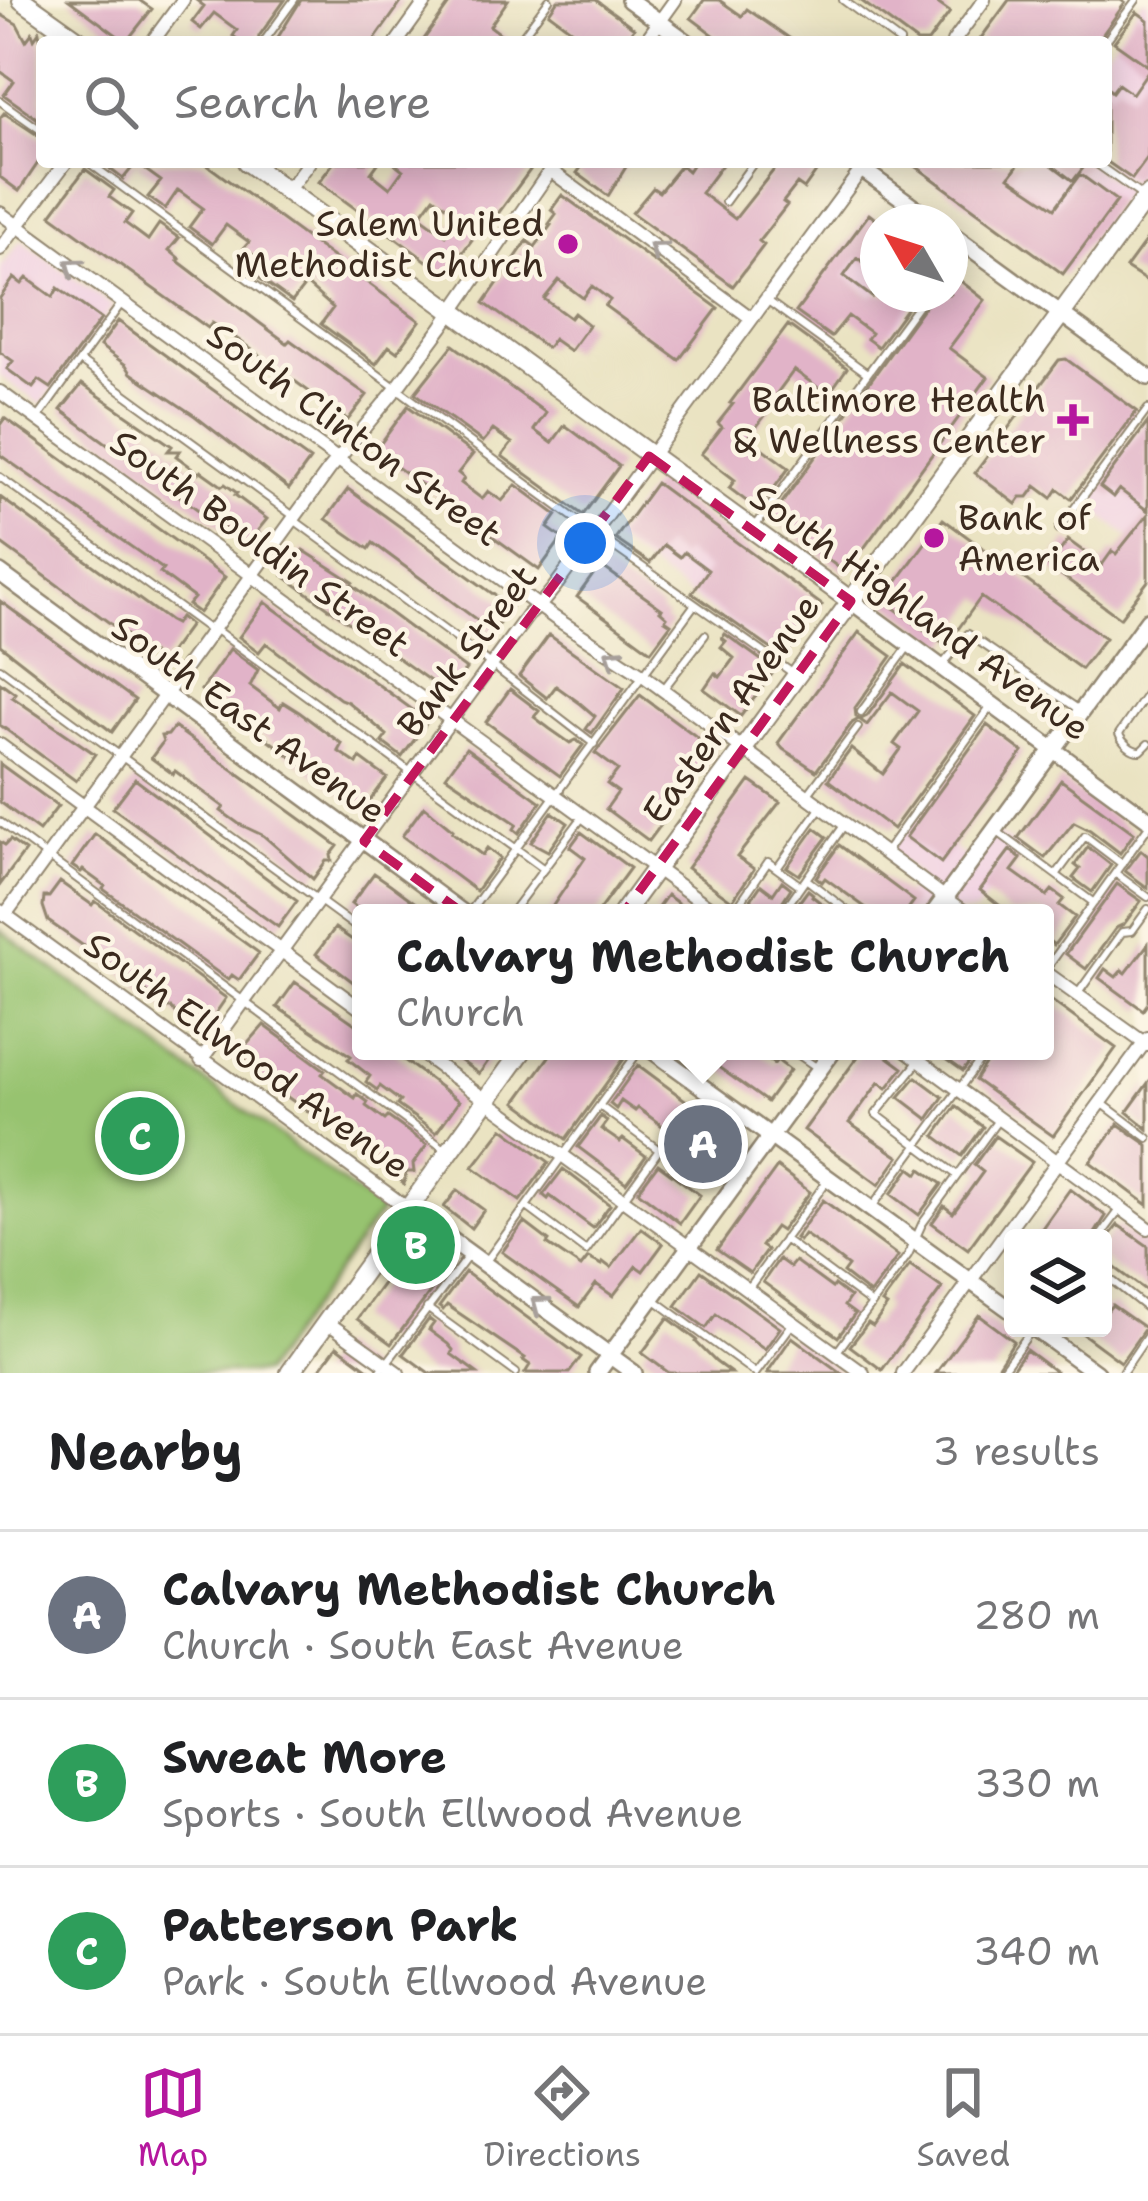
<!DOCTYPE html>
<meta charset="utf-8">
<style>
body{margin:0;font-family:"Shantell Sans",sans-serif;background:#f2f2f2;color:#202124}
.controls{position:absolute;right:36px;bottom:36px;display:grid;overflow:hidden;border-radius:12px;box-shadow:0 6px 30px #0003}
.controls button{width:108px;height:108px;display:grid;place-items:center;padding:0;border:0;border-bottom:3px solid #e0e0e0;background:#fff;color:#202124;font:60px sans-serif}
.compass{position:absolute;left:860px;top:204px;width:108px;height:108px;border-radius:50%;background:#fff;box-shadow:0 6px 30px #0003;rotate:309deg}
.you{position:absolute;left:585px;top:543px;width:42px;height:42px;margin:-30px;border:9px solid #fff;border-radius:50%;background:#1a73e8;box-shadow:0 0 0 18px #1a73e833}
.badge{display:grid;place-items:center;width:78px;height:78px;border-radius:50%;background:#b5179e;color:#fff;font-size:39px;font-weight:700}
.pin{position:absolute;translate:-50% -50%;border:6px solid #fff;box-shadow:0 3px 12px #0006}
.popup{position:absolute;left:352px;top:904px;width:702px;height:156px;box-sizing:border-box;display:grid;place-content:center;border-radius:12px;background:#fff;filter:drop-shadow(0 3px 9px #0005);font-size:39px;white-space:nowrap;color:#757577}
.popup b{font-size:45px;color:#202124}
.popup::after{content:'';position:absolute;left:50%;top:100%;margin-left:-24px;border:24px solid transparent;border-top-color:#fff}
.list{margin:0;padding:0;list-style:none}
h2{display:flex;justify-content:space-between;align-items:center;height:156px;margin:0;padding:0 48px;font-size:51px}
h2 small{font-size:39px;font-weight:400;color:#757577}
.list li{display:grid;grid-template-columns:78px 1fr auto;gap:36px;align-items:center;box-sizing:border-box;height:168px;padding:0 48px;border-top:3px solid #e0e0e0}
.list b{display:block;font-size:45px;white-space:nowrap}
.list p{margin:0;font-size:39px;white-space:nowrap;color:#757577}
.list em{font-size:39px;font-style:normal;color:#757577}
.icon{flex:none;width:66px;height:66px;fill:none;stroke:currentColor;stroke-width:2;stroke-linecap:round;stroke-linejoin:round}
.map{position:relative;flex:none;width:1148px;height:1373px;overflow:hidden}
.search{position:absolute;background:#fff;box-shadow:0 6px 30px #0003;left:36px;right:36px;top:36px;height:132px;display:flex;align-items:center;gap:30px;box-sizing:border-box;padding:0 42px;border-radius:12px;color:#757577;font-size:45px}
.sheet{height:660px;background:#fff}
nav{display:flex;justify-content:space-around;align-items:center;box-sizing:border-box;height:168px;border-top:3px solid #e0e0e0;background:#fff;font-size:33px;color:#757577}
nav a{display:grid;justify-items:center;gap:6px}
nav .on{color:#b5179e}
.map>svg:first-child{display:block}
.built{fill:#f1d0e3}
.green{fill:#97c370;stroke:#697647;stroke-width:3}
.building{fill:#e1b3c8;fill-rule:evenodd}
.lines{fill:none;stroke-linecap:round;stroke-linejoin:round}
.service-casing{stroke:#928670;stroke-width:10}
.minor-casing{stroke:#928670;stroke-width:16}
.tertiary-casing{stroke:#928670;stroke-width:20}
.primary-casing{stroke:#928670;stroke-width:22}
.service{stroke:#fff;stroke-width:6}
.minor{stroke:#fff;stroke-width:12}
.tertiary{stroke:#fff;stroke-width:15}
.primary{stroke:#fff;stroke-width:18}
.oneway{stroke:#a79f9a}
.marked{fill:none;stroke:#c2185b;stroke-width:9;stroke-dasharray:24 15;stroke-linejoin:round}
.poi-dot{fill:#b5179e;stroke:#fcf5e5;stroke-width:4.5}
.labels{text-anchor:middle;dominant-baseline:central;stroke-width:9;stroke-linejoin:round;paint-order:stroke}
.poi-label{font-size:36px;fill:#3b2a1e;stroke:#fcf5e5;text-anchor:end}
.street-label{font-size:36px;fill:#3b2a1e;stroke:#fcf5e5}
</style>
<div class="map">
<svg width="1148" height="1373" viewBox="0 0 1148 1373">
<rect width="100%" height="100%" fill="#fcf5e5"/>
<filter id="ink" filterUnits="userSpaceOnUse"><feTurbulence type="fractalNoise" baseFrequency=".00833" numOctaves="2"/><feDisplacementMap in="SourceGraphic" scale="24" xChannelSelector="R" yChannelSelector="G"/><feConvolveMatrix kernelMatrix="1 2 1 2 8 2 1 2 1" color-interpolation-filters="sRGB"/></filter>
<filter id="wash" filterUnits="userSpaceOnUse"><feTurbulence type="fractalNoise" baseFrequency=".004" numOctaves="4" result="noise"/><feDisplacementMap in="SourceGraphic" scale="48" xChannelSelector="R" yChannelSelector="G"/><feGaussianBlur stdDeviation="2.7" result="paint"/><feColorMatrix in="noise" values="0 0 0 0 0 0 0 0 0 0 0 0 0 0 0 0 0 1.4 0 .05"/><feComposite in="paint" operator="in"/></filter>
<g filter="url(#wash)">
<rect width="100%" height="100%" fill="#eae3c2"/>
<path class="built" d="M1143,0H1148V161L1131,184L1101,162H1106V52Z
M908,162H1087L1126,190L1064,276Z
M869,213L880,222H878V294H921L892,333L862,310L871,295L830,266Z
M21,240L113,306L41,405L0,376V268Z
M1148,417V513L1130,537L1083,503Z
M655,481L823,605L782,662L612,540Z
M913,817L971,861L994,831L1022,850L975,913H892L919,876L887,851Z"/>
<path class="green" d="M0,930L381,1211L263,1373H0Z"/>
<g id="blocks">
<path class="building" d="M69,0H139L152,9L126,42Z
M196,0H285L259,36L258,42H241L233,36L237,30L214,13L201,29L192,22L204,6Z
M301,0H403L373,42H275Z
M452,0H508L490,26L511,42H422Z
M558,0H596L634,28L624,42H588L549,13Z
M704,0H719L742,16L747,9L795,42H723L691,18Z
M860,0H933L950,12L928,42H917Z
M1009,0H1121L1125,3L1097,42H978Z
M1137,12L1148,20V66L1114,42Z
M0,14L17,24L26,41L32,33L34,39L39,32L42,46V122L4,95L14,81L0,71Z
M1148,71V157L1132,179L1106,161V87L1112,92L1118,84L1132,94Z
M4,113L42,138V157L19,191L0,177V118Z
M101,162H203L420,321L397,352L389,346L376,364L321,324L333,308L306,284L292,302L252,273L261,261L244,248L249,242L226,225L212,244L189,227L203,208L178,190L165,209L148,197L161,181L136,163L123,179Z
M334,162H379L371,173L390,188L403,170L393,162H536L483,234L479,230L446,275L319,182ZM434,197L460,216L446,235L420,216Z
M585,162H629L608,196L577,173Z
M694,162H724L701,193L735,219L780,162H823L804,189L797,184L783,202L787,205L759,241L764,245L733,286L632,213L653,188L659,192L681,165L688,171Z
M910,162H1020L1009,177L1055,208L1080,174L1117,201L1063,274Z
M1048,162H1087V163L1073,181Z
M85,169L114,190L109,197L132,213L125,223L148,240L159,224L179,238L169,250L180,259L178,261L261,324L287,343L290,340L367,395L348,420L233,336L212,323L208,328L51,215Z
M562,195L718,308L679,360L605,306L610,300L592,286L583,298L559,280L544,299L570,318L574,313L589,325L570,351L553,339L547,348L484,303L527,241L535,247L551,225L549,224L556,214L551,210Z
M869,214L878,221V271L857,258L844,276L872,297L874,294H917L878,347L867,339L871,333L848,316L831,337L796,312Z
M1148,238V282L1126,268Z
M14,278L22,284L27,278L53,297L58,288L101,319L51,388L39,380L33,388L7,369L13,361L0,352V298Z
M958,279L985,300L949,348L988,377L846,573L771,518L933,294H950V289Z
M118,321L310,460L289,489L195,416L131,373L126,365L100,346Z
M788,325L847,368L828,395L794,370L777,393L779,394L773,405L748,438L789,468L758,510L729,488L735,480L701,454L722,427L718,423L733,404L730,403Z
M453,345L546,413L534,430L552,443L565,425L619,466L583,515L502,456L512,443L493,430L483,442L415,393Z
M1066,359L1137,411L1071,499L1058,489L1052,498L1036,486L1028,497H1021L1016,504L975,473L1059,360Z
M82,384L172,446L168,451H180L176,456L199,473L201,471L222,486L225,484L237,493L235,495L267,519L258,530L260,537H254L248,546L61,410Z
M408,406L473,454L458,473L464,478L461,483L482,499L488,491L502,501L516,485L557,515L548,528L562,538L539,570L375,451Z
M5,418L225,577L199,613L188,605L194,598L160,573L163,569L0,455V425Z
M1148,422V511L1119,489L1113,497L1100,487Z
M656,483L822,605L784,658L692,593L708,570L684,552L680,557L664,545L650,563L615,539Z
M348,489L511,607L493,632L373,543L369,549L326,519Z
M0,497L169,621L175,624L180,617L190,625L163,662L0,543Z
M1148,514V581L1120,618L1049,566L1068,540L1102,565L1112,551L1116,554Z
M943,519L1105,638L1081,669L981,597L946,646L883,600Z
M303,550L353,582L351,584L466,669L448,694L284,576Z
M600,565L662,609L660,611L667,617L665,620L671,624L651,651L577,597Z
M0,601L135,700L112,732L0,645Z
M265,602L428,721L402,757L382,742L387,735L348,702L340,699L266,643L259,652L239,637Z
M859,632L892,656L855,708L856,717L861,719L867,716L905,664L975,716L893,829L828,780L851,749L883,774L901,749L894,744L918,711L892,692L867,725L859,719L852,723L816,771L783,749L778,743Z
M725,634L775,670L741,716L704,689L715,673L720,677L734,658L721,647L726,641L722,638Z
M549,635L624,688L592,733L586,729L595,716L581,704L556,686L547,698L519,676Z
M230,649L258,670L250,686L280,708L283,702L299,712L342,744L338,751L357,764L360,758L387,778L363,810L201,690Z
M0,682L15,693L12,697L95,754L76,781L0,725Z
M510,689L539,711L534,717L550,729L570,743L576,740L583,745L560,776L486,722Z
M640,695L716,751L649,841L606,809L618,792L607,784L618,770L595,753Z
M987,725L1023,752L941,863L906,837Z
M174,727L338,846L331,855L332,861H326L313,879L264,836L239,824L221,811L224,807L175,771L173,774L151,758L163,742L161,736L168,735Z
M466,748L541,802L519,833L514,829L517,824L446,776Z
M0,764L58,806L39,831L0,802Z
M135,779L297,901L278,927L113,808Z
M1061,780L1134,833L1120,853L1090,830L1074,822L1045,858L1018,838Z
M750,781L780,802L737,857L754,869L732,901L687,868Z
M424,806L453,830L452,832L482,855L487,848L500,858L476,891L402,836Z
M552,812L568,823L548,851L531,842Z
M815,828L827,837L799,875L787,867Z
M581,832L630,868L597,913H548L585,858L570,847Z
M95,834L259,953L239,980L232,975L228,980L103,889L105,886L83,870L81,872L72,866Z
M10,840L25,851L0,885V842L5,845Z
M839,845L914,901L905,913H873L825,878L822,882L816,877Z
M1088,847L1111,865L1092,892L1073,878L1080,869L1075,865Z
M1010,850L1021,859L1012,871L1047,896L1052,890L1064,899L1059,905L1075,917L1054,945L1045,938V913H1009L980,890Z
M1141,850L1148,856V888L1125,871Z
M374,873L390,884L429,913H363L351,904Z
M782,881L791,888L775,913H748L744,910L761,885L773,894Z
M60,882L92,905L95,901L226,998L200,1036L198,1025L188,1024L171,1008H165L132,980L48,921L43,906L44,897H49Z
M1117,884L1141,901L1124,924L1116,928L1086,969L1066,954Z
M808,890L813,894L812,896L834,913H791Z
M667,895L691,913H654Z
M335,928L361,946V988L316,954Z
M1148,944V1003L1143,1010L1099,978L1105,969L1116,977L1122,970L1126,973Z
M295,982L361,1028V1051H392L459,1101L436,1133L397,1105L400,1101L380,1086L377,1090L366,1082L370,1076L348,1059L351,1056L277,1007Z
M1045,996L1116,1048L1053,1136L975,1080L994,1051H1045Z
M264,1025L325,1070L322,1074L355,1098L357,1094L368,1102L366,1106L385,1120L388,1117L427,1145L413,1164L414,1172H406L404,1184L393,1173H388L379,1162L248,1069L243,1049Z
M447,1051H495L479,1074Z
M553,1051H619L626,1056L566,1139L516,1102Z
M696,1051H756L774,1064L777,1060L790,1070L767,1102Z
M862,1051H880L903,1068L887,1088L879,1082L849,1123L899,1157L879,1185L804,1130Z
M935,1051H978L963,1071Z
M638,1065L731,1134L709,1164L700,1157L695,1158L673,1142L676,1136L638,1108L635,1111L621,1101L616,1109L610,1104Z
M916,1077L943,1097L928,1119L899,1097Z
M1148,1083V1129L1127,1112Z
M956,1106L983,1127L962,1156L935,1136Z
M601,1116L607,1121L601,1129L620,1142L623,1139L646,1156L626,1183L578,1147Z
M1118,1124L1148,1145V1205L1090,1162Z
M503,1128L549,1162L520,1201L473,1167Z
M995,1136L1032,1162L968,1249L932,1223L944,1206L953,1213L970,1190L983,1172L974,1165Z
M658,1164L700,1195L680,1223L638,1191Z
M777,1167L810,1192L781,1231L775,1227L761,1246L767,1250L750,1273L717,1250Z
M910,1168L918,1174L921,1169L942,1184L919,1215L891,1194Z
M563,1169L610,1205L593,1228L550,1196L548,1199L543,1195Z
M1070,1189L1106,1216L1092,1238H1035Z
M457,1190L484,1210L471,1228L444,1207Z
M823,1200L898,1256L870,1294L843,1273L848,1266L826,1249L804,1234L799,1241L795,1238Z
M524,1222L549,1241L547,1244L581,1267L588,1258L602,1265L603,1262L611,1268L641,1228L663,1244L643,1271L636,1266L613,1296L596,1284L579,1307L502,1252Z
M1118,1225L1148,1246V1292L1103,1259V1244Z
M416,1238L452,1264L391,1344L357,1319Z
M779,1259L790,1267L795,1261L832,1288L834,1285L850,1297L844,1306L855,1314L838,1337L763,1282Z
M910,1265L942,1288L882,1370L850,1346L868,1323L873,1326L887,1306L882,1303Z
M701,1271L780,1328L765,1349L716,1314L706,1328L676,1306Z
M465,1272L581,1357L569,1373H525L530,1365L523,1360L525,1358L447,1305L443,1310L439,1307Z
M1112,1305L1145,1328L1121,1362L1075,1328H1103V1306L1108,1310Z
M979,1315L1014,1341L993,1373H936Z
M668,1318L697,1340L696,1342L716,1362L731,1373H669L642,1353Z
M429,1319L434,1323L429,1330L448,1344L453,1350L451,1354L477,1373H429L403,1354Z
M792,1337L841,1373H767Z
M337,1346L372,1372V1373H317Z
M1026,1350L1037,1358L1057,1373H1009Z"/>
</g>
</g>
<g filter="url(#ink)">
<use href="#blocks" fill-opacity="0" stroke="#928670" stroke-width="3"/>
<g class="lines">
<g class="service-casing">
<path id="service" d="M843,0L900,42
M268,42L265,40L294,0
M518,42L549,0
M1105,42L1136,0
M0,101L42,131
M88,162L593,532L794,674
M1094,162L1145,198
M725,202L754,162
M950,263L962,246
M768,301L867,373
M80,361L295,517
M38,418L121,304
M0,477L211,631
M294,520L480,656L594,744
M754,528L926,294
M1059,529L1148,409
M213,628L544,869
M943,664L968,634L1078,709
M0,668L361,931
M665,687L705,635
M1148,692L1119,734C1122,742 1132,752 1141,751L1148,744
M861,712L908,647
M809,793L858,727
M0,822L446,1150
M995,830L1094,903
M885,853L992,705
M778,867L821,807
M1115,873L1148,897
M1056,875L1085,836L1122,864
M806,879L845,824
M469,913L695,604
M511,913L584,815
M733,913L768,862L801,886L806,879L849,912L856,913
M782,913L801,886
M1045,971L1148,827
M1079,992L1122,932L1132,931L1148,909
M793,1051L819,1069
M927,1051L876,1114L957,1175
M1103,1104L1148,1138
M527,1207L586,1251L659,1150L601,1107
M872,1207L987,1051
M1099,1238L1119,1211
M784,1239L872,1304
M487,1260L639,1051
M1114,1282L1148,1309
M748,1289L827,1181
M655,1300L755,1373
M427,1308L516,1373
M836,1353L908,1255L922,1224L998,1120
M379,1373L468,1256
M756,1373L793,1323
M1000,1373L1031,1331
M1122,1373L1148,1335"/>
</g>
<g class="minor-casing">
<path id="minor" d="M152,42L183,0
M397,42L427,0
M645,42L675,0
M953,42L984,0
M550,170L751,318
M287,191L309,162
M0,213L555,618L644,676L966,913
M0,249L66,162
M0,392L717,913
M0,745L361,1009
M0,911L410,1210
M5,915L329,470L397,388L442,327L556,162
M1045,972L1147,1045
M418,1051L863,1373
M906,1051L1148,1228
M201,1060L528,615L540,605L554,588L867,162
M327,1322L398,1373
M903,1373L1148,1038"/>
</g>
<g class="tertiary-casing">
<path id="tertiary" d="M629,0L687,42
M852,162L935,222
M950,233L1148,377
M0,573L463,913
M851,601L1148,819
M934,913L1148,620
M653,1051L1013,1312
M410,1210L634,1373
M1034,1328L1096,1373
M597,1373L833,1051"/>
</g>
<g class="primary-casing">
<path id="primary" d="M22,0L81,42
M247,162L851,601
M623,913L1148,195
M290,1373L522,1051"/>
</g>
<use href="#service" class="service"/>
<use href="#minor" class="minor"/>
<use href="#tertiary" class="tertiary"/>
<use href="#primary" class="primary"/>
</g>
<defs><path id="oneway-chevron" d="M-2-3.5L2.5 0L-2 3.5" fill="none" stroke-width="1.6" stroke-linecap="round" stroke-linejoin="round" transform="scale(3)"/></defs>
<g class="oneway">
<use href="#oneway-chevron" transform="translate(657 249) rotate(-144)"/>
<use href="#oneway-chevron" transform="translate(73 266) rotate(-144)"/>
<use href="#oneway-chevron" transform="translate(613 656) rotate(-146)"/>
<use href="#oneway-chevron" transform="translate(539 1304) rotate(-143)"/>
</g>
</g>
<path class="marked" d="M649,456L851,601L568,989L364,841Z"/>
<g class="poi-dot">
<circle cx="568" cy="244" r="12"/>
<path d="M1067 402h12v12h12v12h-12v12h-12v-12h-12v-12h12z"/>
<circle cx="934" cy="538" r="12"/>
</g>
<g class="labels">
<g class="poi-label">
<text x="544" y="223">Salem United<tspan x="544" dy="41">Methodist Church</tspan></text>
<text x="1046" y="399">Baltimore Health<tspan x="1046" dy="41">&amp; Wellness Center</tspan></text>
<text x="958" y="517" text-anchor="start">Bank of<tspan x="958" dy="41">America</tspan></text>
</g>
<g class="street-label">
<text transform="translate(354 434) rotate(36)">South Clinton Street</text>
<text transform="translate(260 543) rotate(36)">South Bouldin Street</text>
<text transform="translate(920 612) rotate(36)">South Highland Avenue</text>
<text transform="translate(467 651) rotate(-53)">Bank Street</text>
<text transform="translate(731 709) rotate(-54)">Eastern Avenue</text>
<text transform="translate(249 719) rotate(36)">South East Avenue</text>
<text transform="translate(247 1055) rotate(36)">South Ellwood Avenue</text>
</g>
</g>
</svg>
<div class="controls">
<button><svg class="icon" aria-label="layers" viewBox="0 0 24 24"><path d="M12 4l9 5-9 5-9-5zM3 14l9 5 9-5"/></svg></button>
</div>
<svg class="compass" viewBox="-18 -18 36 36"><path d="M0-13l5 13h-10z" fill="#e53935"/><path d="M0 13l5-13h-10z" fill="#757577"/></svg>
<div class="you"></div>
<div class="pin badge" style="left:703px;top:1144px;background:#6b7280">A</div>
<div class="popup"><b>Calvary Methodist Church</b>Church</div>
<div class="pin badge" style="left:416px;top:1245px;background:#2e9e5b">B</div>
<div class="pin badge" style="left:140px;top:1136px;background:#2e9e5b">C</div>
<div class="search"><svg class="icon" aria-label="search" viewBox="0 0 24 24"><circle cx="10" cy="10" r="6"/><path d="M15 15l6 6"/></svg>Search here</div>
</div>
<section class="sheet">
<h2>Nearby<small>3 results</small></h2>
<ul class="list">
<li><span class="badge" style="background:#6b7280">A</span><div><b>Calvary Methodist Church</b><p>Church · South East Avenue</p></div><em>280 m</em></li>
<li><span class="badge" style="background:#2e9e5b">B</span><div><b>Sweat More</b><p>Sports · South Ellwood Avenue</p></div><em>330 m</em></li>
<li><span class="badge" style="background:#2e9e5b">C</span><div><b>Patterson Park</b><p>Park · South Ellwood Avenue</p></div><em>340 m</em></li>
</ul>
</section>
<nav>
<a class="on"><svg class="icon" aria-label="map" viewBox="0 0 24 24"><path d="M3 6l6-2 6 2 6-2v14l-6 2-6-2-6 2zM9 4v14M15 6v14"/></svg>Map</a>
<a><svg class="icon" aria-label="directions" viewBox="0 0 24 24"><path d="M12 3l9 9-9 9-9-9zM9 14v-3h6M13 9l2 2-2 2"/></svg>Directions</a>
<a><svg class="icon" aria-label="saved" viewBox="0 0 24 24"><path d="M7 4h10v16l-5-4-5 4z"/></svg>Saved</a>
</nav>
